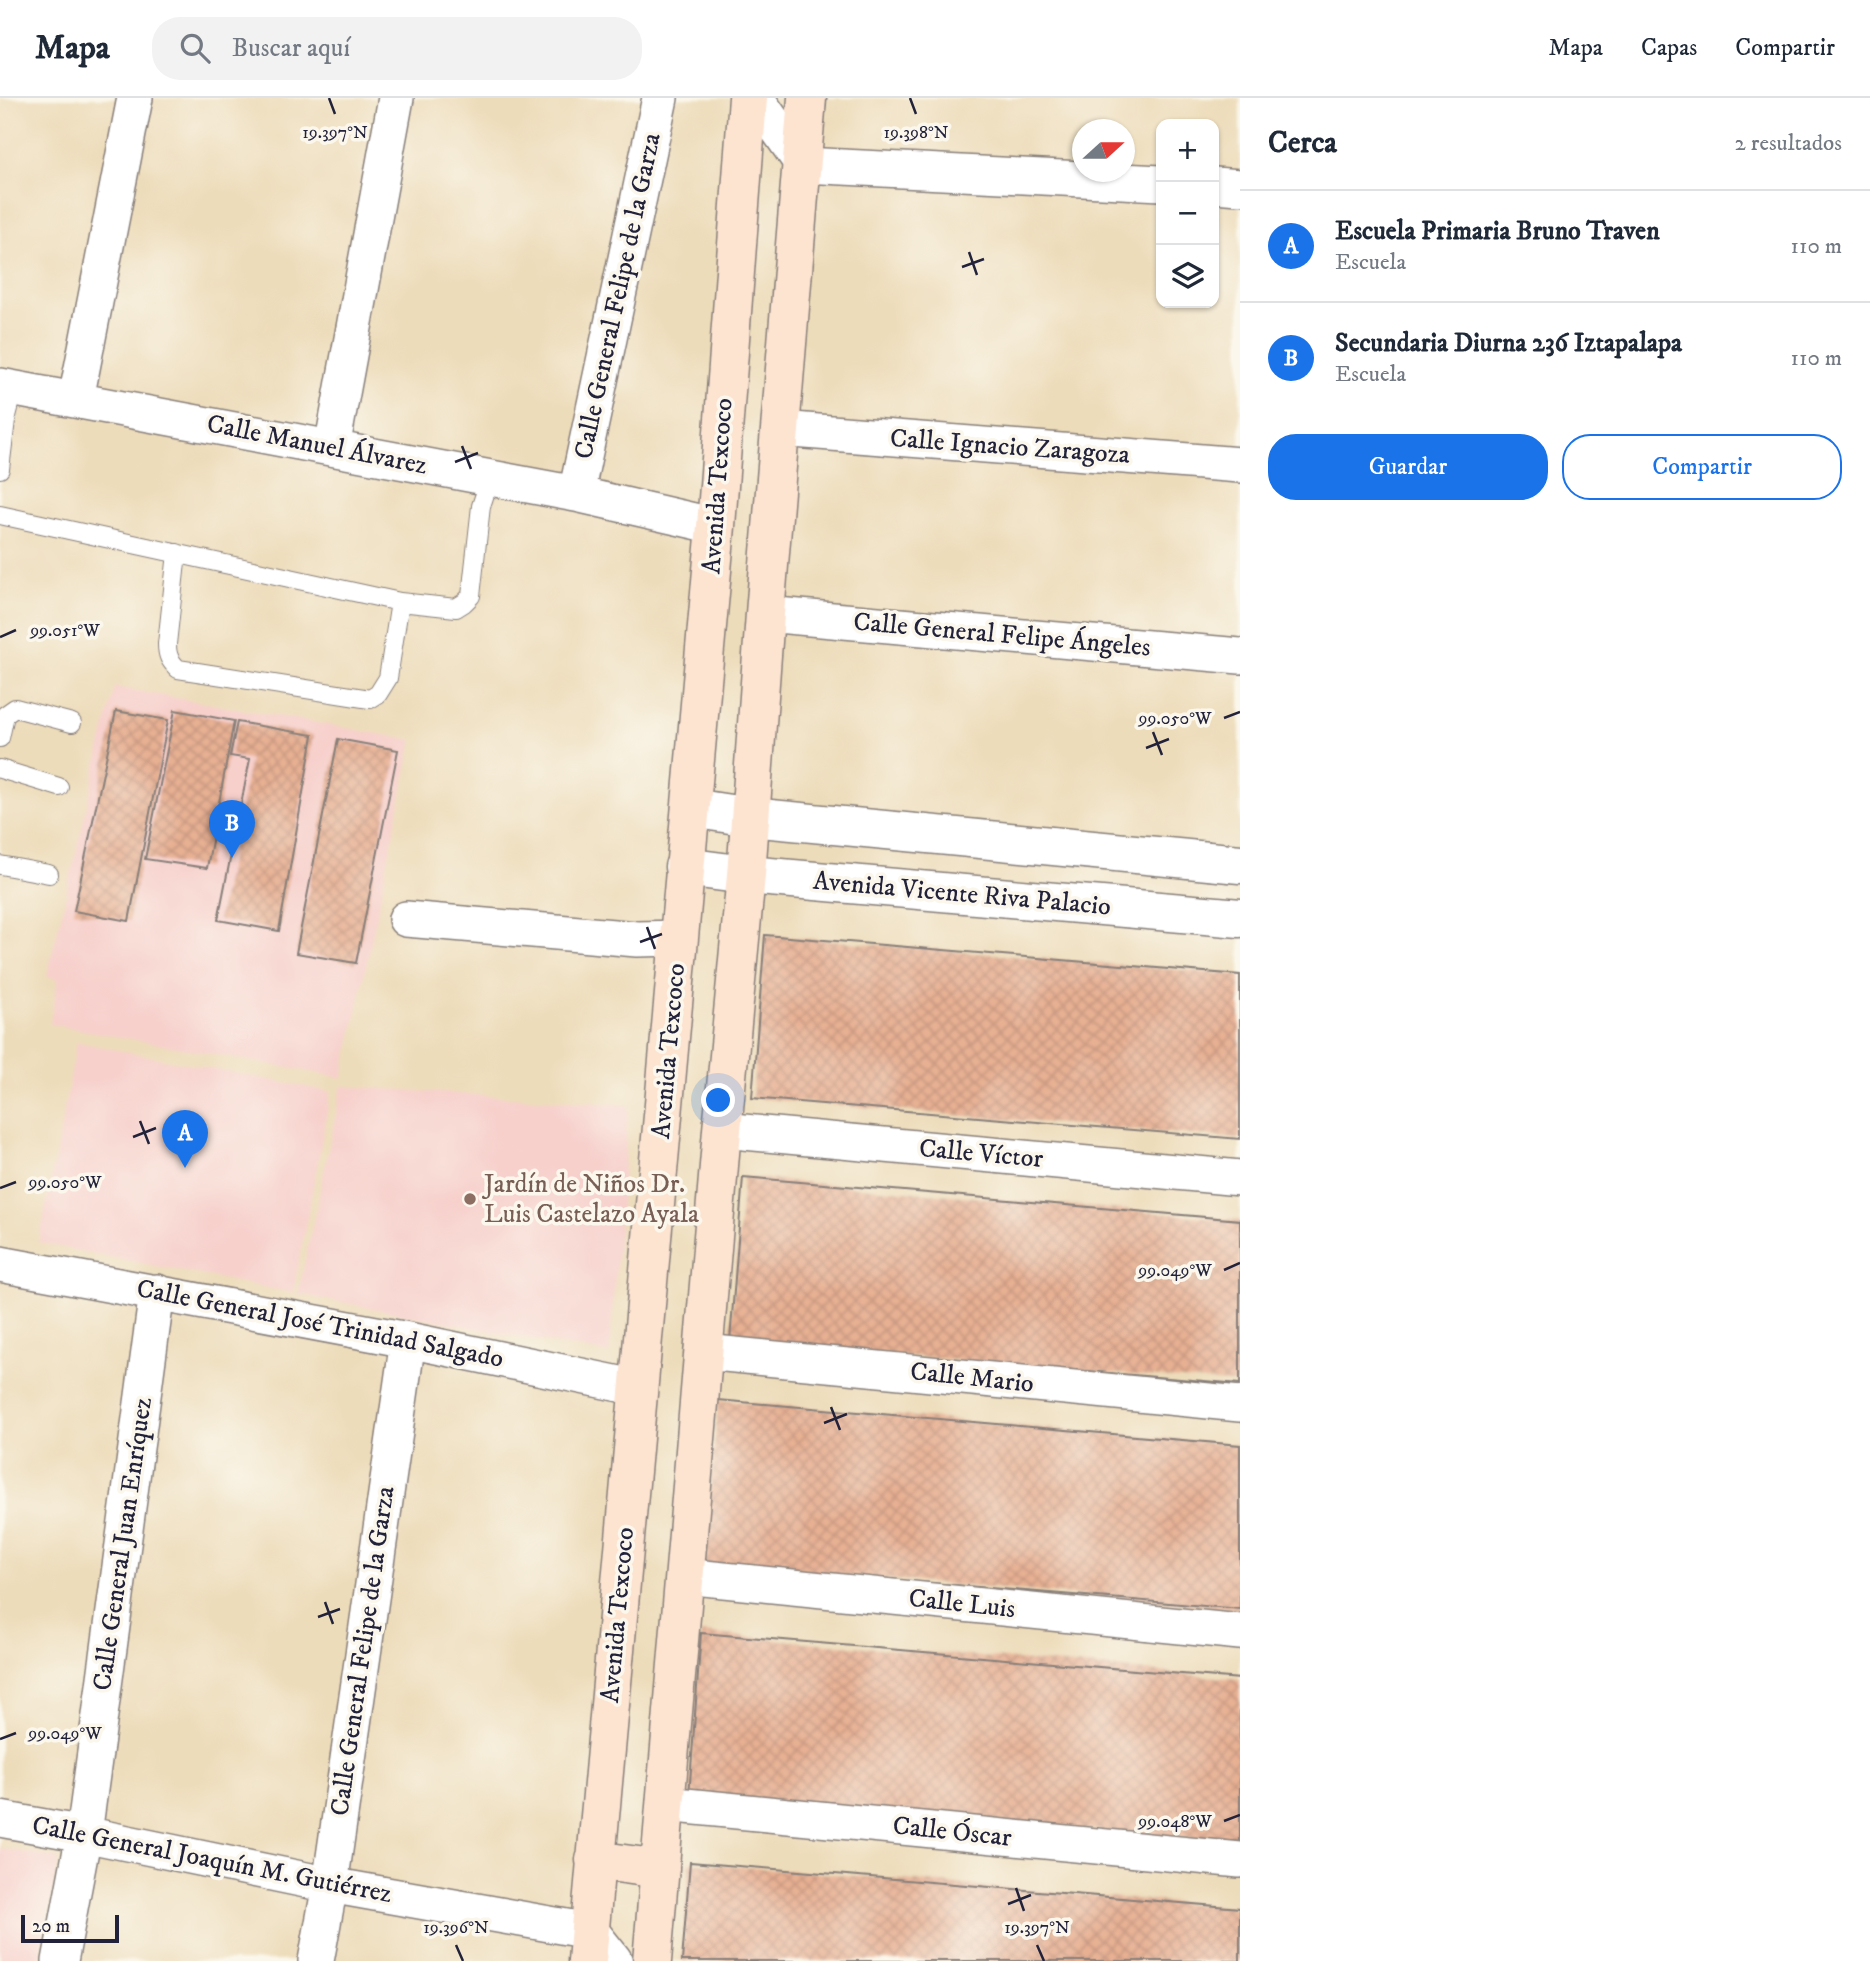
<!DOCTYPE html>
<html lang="es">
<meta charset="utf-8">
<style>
body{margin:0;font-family:"IM FELL DW Pica",serif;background:#f2f2f3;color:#1f2937}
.controls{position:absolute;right:21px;top:21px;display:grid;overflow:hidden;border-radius:14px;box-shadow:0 2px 5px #0004}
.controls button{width:63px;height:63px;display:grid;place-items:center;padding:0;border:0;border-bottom:2px solid #e0e1e3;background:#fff;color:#1f2937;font:35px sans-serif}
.compass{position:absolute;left:1072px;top:21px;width:63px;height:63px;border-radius:50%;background:#fff;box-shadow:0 2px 5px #0004;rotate:69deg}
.scale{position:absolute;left:21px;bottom:18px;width:98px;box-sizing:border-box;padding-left:7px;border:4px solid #22223b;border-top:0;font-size:19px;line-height:24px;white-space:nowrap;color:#22223b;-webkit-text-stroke:5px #fbf7ec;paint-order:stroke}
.you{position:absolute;left:719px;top:1003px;width:24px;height:24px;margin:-18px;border:5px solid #fff;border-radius:50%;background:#1a73e8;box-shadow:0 0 0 10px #1a73e833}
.badge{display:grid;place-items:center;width:46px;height:46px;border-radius:50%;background:#1a73e8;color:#fff;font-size:23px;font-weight:700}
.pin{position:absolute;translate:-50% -58px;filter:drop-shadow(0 2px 4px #0008)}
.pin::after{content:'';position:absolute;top:37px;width:24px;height:21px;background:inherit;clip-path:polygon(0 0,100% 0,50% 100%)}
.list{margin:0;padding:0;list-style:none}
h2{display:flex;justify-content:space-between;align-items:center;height:91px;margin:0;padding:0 28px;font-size:30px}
h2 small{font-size:23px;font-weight:400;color:#747a83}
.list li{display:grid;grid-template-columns:46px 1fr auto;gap:21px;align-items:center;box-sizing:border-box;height:112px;padding:0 28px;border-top:2px solid #e0e1e3}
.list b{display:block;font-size:26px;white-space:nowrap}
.list p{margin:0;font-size:23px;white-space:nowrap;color:#747a83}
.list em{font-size:23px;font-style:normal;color:#747a83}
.actions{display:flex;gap:14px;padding:21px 28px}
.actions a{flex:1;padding:16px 0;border:2px solid #1a73e8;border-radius:28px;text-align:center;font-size:24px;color:#1a73e8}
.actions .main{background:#1a73e8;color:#fff}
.icon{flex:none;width:38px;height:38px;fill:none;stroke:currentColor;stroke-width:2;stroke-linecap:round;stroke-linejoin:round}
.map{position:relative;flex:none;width:1240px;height:1863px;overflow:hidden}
header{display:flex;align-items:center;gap:42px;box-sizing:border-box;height:98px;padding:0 35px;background:#fff;border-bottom:2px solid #e0e1e3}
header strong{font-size:33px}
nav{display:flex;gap:38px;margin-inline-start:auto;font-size:24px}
.search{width:490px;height:63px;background:#f2f2f3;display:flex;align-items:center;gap:18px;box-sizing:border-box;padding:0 24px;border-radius:28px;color:#747a83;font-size:26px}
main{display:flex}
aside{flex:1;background:#fff}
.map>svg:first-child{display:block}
.built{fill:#f7d0cc}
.building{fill:url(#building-cross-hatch)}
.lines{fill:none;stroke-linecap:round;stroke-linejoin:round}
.service-casing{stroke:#887f7a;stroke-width:20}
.minor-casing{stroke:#887f7a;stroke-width:38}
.tertiary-casing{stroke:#887f7a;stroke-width:41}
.secondary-casing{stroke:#887f7a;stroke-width:41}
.service{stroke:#fff;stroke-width:18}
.minor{stroke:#fff;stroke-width:35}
.tertiary{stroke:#fff;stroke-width:38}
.secondary{stroke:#fde4d1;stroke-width:38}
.ticks{fill:none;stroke:#22223b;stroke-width:2.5}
.education-dot{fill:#8d6e63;stroke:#fbf7ec;stroke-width:2.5}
.labels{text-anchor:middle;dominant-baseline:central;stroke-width:7;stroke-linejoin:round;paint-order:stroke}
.street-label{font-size:26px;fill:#22223b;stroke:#fbf7ec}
.education-label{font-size:26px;fill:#785e54;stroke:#fbf7ec;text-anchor:start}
.ticks-label{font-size:18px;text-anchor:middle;fill:#22223b;stroke:#fbf7ec;stroke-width:7;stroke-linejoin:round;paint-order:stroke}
</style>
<header>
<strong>Mapa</strong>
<div class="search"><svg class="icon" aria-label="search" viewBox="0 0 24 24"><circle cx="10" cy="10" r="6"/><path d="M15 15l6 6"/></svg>Buscar aquí</div>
<nav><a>Mapa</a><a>Capas</a><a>Compartir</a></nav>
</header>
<main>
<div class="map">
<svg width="1240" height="1863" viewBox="0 0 1240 1863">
<defs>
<pattern id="building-cross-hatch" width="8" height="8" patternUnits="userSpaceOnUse" patternTransform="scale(1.75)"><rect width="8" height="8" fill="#e7b093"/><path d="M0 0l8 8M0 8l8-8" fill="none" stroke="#c69780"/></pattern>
</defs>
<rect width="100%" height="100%" fill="#fbf7ec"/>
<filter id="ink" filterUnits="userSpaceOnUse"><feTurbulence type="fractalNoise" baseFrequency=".0143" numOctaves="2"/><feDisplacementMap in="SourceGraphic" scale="14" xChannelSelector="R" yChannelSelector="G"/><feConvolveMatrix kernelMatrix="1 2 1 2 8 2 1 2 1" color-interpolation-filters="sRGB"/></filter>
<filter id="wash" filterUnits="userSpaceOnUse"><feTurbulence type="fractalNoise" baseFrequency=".00686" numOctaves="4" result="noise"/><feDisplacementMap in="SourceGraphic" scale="28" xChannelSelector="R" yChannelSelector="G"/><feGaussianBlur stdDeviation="1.57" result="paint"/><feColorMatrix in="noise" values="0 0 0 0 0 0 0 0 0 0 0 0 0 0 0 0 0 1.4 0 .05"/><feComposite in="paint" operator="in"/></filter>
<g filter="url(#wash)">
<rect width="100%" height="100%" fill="#eddcba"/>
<path class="built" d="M115,589L413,642L343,980L50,926L58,881L47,878Z
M77,944L331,994L293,1195L39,1145Z
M342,988L629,1007L609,1256L298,1196Z
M0,1750L59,1761L40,1863H0Z"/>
<g id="blocks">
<path class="building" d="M175,612L234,623L207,770L145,761Z
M116,613L168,622L129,823L74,813Z
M237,624L313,637L279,833L218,822L250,661L230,658Z
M338,641L398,652L356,865L296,855Z
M765,837L1240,877V1041L752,1000Z
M743,1079L1240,1122V1286L730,1243Z
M718,1302L1240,1347V1511L704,1466Z
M701,1535L1240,1581V1744L689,1698Z
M690,1764L1240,1810V1863H682Z"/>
</g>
</g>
<g filter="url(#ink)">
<use href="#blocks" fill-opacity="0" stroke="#887f7a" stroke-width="2"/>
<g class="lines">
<g class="service-casing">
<path id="service" d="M0,371L6,322L14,291
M0,417L400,504
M177,455L167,546C167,558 170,563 178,571L370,601L378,596L388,580L400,504L456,510L464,505L471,498L481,408L490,381
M0,640L5,617L15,610L72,625
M0,671L59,689
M0,767L49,776"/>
</g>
<g class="minor-casing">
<path id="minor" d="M756,0L803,67L1161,85
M1214,87L1240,89
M0,288L576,396L716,428
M76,301L135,0
M780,331L1240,367
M332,350L396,0
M576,396L660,0
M765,516L1240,558
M406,821L637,841L679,840
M722,1032L1240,1080
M0,1166L408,1242L639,1290
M704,1254L1240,1306
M684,1478L1240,1534
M665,1706L1240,1762
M0,1721L84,1736L330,1787L589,1833
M60,1863L84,1736L157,1194
M316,1863L330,1787L408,1242"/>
</g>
<g class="tertiary-casing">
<path id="tertiary" d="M691,710L750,719L1240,766
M684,769L746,777L1240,820
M589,1833L613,1863"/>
</g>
<g class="secondary-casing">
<path id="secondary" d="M595,1762L660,1771
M587,1863L716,428L748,0
M652,1863L722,1032L746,777L765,516L807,0"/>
</g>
<use href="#service" class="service"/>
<use href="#minor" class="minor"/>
<use href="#tertiary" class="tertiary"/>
<use href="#secondary" class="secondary"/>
</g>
</g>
<path class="ticks" d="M329,0L335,16M910,0L916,16M969,154L977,177M962,169L984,161M462,348L471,371M455,364L478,355M0,539L16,532M1224,620L1240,614M1153,634L1162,657M1146,650L1169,641M647,829L655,851M640,844L662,836M140,1023L149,1046M133,1039L156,1030M0,1090L16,1084M1224,1172L1240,1165M831,1309L840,1332M824,1325L847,1316M325,1504L333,1526M318,1519L340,1511M0,1641L16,1635M1224,1723L1240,1717M1016,1790L1024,1813M1008,1806L1031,1797M456,1847L463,1863M1037,1847L1044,1863"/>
<circle class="education-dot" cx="470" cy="1101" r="7"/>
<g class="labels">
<g class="street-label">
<text transform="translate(618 198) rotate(-78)">Calle General Felipe de la Garza</text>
<text transform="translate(317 347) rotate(11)">Calle Manuel Álvarez</text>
<text transform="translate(1010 349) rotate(4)">Calle Ignacio Zaragoza</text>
<text transform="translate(718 388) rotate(-86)">Avenida Texcoco</text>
<text transform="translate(1002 537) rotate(5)">Calle General Felipe Ángeles</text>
<text transform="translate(962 796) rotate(5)">Avenida Vicente Riva Palacio</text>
<text transform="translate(669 953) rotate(-85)">Avenida Texcoco</text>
<text transform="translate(981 1056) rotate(5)">Calle Víctor</text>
<text transform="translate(320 1226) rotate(11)">Calle General José Trinidad Salgado</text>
<text transform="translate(972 1280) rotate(6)">Calle Mario</text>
<text transform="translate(123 1446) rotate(-82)">Calle General Juan Enríquez</text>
<text transform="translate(962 1506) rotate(6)">Calle Luis</text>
<text transform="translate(618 1517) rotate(-85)">Avenida Texcoco</text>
<text transform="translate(363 1553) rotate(-82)">Calle General Felipe de la Garza</text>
<text transform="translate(952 1734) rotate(6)">Calle Óscar</text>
<text transform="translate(212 1762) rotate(11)">Calle General Joaquín M. Gutiérrez</text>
</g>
<g class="education-label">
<text x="484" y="1086">Jardín de Niños Dr.<tspan x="484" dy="30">Luis Castelazo Ayala</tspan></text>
</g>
</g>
<g class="ticks-label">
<text x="335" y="40">19.397°N</text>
<text x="916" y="40">19.398°N</text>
<text x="65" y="538">99.051°W</text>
<text x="1175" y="626">99.050°W</text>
<text x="65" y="1090">99.050°W</text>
<text x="1175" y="1178">99.049°W</text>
<text x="65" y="1641">99.049°W</text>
<text x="1175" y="1729">99.048°W</text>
<text x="456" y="1835">19.396°N</text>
<text x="1037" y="1835">19.397°N</text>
</g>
</svg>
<div class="controls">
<button>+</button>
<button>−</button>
<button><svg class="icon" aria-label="layers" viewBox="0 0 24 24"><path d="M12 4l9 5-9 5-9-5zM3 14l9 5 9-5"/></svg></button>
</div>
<svg class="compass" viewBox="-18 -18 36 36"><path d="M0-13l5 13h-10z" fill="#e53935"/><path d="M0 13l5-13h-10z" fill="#747a83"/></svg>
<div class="scale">20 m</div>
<div class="you"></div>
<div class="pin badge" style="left:185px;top:1070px">A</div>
<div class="pin badge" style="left:232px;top:760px">B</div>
</div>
<aside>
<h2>Cerca<small>2 resultados</small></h2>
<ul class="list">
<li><span class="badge">A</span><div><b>Escuela Primaria Bruno Traven</b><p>Escuela</p></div><em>110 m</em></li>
<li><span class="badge">B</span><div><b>Secundaria Diurna 236 Iztapalapa</b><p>Escuela</p></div><em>110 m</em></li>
</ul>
<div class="actions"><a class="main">Guardar</a><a>Compartir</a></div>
</aside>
</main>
